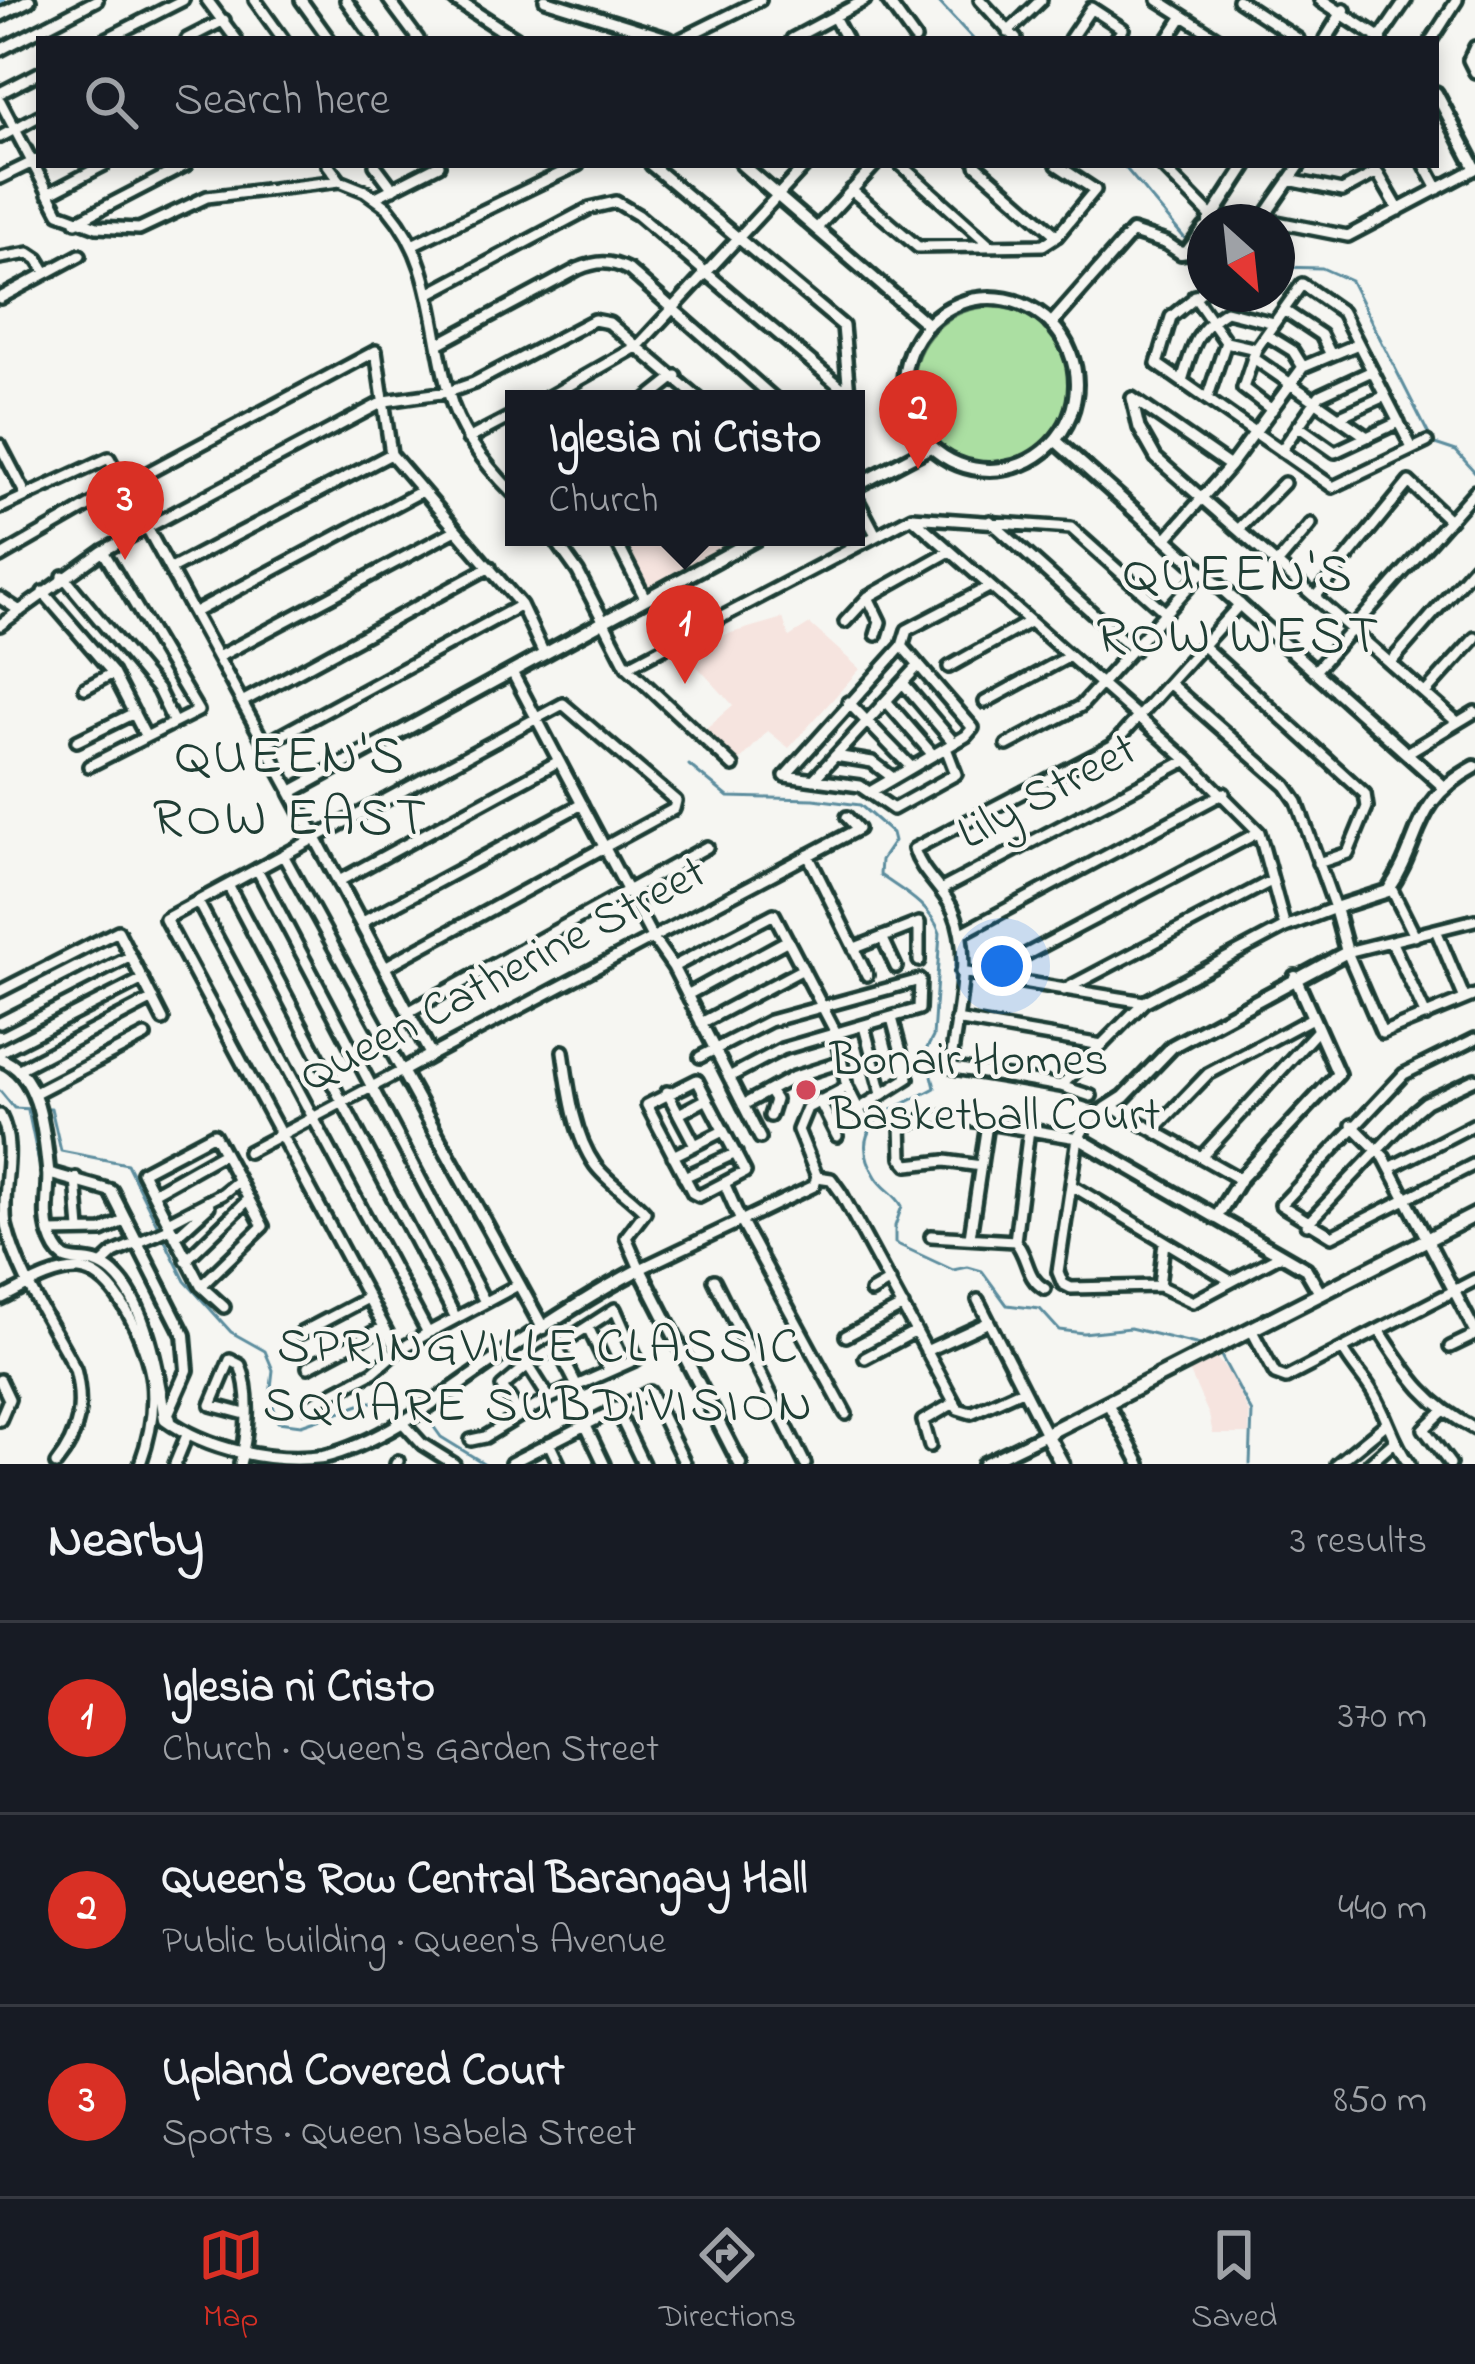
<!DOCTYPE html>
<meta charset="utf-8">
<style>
body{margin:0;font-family:"Indie Flower",sans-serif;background:#20242c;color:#f1f3f6}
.compass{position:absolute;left:1187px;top:204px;width:108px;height:108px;border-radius:50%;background:#171b24;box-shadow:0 6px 18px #0003;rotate:153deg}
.you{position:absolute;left:1002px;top:966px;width:42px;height:42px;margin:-30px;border:9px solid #fff;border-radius:50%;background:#1a73e8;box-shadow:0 0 0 18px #1a73e833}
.badge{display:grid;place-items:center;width:78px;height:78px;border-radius:50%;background:#d93025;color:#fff;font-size:39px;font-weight:700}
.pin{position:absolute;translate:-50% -99px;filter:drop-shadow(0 3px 6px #0008)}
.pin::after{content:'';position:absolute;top:63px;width:42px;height:36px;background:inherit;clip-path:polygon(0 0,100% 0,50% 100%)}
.popup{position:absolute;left:505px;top:390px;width:360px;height:156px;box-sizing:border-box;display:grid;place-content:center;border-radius:0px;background:#171b24;filter:drop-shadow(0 3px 9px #0005);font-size:39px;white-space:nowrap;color:#9ea1a6}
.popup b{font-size:45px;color:#f1f3f6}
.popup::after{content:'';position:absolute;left:50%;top:100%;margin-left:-24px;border:24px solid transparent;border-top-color:#171b24}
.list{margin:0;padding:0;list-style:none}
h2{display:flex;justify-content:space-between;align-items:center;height:156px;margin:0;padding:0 48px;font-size:51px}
h2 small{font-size:39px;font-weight:400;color:#9ea1a6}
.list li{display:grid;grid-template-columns:78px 1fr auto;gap:36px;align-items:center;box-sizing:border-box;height:192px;padding:0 48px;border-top:3px solid #363941}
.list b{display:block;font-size:45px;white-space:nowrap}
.list p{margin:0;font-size:39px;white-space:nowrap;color:#9ea1a6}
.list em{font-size:39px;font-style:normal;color:#9ea1a6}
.icon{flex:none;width:66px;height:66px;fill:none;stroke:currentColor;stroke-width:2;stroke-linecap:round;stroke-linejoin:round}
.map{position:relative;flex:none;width:1475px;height:1464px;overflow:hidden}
.search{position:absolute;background:#171b24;box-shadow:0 6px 18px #0003;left:36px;right:36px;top:36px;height:132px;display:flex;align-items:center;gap:30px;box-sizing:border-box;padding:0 42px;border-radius:0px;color:#9ea1a6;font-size:45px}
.sheet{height:732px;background:#171b24}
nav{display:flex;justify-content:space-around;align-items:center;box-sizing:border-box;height:168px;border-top:3px solid #363941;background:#171b24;font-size:33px;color:#9ea1a6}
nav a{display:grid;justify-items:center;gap:6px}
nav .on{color:#d93025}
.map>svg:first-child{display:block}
.built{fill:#f6e4df}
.green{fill:#abdfa2;stroke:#658e6b;stroke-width:3}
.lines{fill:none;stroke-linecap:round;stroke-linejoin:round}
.stream{stroke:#5c8d9e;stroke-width:3}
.canal{stroke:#85c3e5;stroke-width:8}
.minor-casing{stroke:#1f3d34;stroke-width:18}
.tertiary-casing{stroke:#1f3d34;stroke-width:20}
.secondary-casing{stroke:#1f3d34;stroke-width:21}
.minor{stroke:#f6f6f2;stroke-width:9}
.tertiary{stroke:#f6f6f2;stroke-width:10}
.secondary{stroke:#f6f6f2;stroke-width:12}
.poi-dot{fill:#d1495b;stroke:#f6f6f2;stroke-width:4.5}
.labels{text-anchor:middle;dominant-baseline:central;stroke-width:9;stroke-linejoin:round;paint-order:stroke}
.street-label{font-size:48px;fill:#1f3d34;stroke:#f6f6f2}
.poi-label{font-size:48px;fill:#1f3d34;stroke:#f6f6f2;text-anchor:start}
.neighbourhood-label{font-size:51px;letter-spacing:3px;fill:#1f3d34;stroke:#f6f6f2}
.quarter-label{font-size:54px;letter-spacing:3px;fill:#1f3d34;stroke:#f6f6f2}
</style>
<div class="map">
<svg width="1475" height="1464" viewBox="0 0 1475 1464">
<rect width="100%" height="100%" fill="#f6f6f2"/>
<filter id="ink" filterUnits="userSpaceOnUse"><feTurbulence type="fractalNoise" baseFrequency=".00833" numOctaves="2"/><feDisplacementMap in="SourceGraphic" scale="24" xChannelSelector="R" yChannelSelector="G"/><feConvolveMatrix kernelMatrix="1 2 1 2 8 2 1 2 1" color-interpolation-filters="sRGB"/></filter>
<g filter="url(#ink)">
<path class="built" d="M619,537H746L646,591Z
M783,618L789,637L810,624L860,669L789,748L768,731L737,764L702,732L733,705L692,661L698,658L688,640L708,630L714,638Z
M1212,1354L1229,1372L1249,1413V1434H1213L1209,1415L1187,1366Z"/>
<path class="green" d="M913 385a78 78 0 1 1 156 0a78 78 0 1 1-156 0Z"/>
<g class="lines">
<path class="stream" d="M937,0L973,39
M1123,165L1187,241
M1195,247L1205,254
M1277,267L1322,268L1351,281L1429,435L1435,444L1456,451L1475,472
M689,765L728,797L814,799L860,805L892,833L894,841L881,860L880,875C904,892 929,904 940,933L933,1037L926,1050L935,1088C897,1109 842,1122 876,1177C883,1189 895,1193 902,1206L895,1226V1243L953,1270L968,1267L982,1271L1007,1305L1040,1309L1059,1330L1083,1333L1130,1328L1200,1345
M0,1091L14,1108L32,1109
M41,1108H51L61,1151L127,1164L185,1281L231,1332L265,1351L273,1370L270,1396L278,1422L301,1425L368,1402H396
M28,1110L43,1183
M97,1270L120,1293
M1220,1354L1252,1413L1250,1464
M426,1416L441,1437L485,1464"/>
<path class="canal" d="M0,0H1"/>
<g class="minor-casing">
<path id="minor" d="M207,0L236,39
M255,0L283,39
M301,0L329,39
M346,0L374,39
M389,0L418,39
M545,0L670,39
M887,0L915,39
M980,0L1016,39
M1158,0L1219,39
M1238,0L1298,39
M834,17L846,39
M1008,32L1041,0
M1380,38L1406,0
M106,39L183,0
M187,39L224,20
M681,39L760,0
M792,39L865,0
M1070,39L1091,8L1123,29L1116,39
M1168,39L1183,16
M1432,39L1457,0
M1475,47L1469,60L1475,72
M0,50L97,0
M0,93L39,73
M0,101L59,213L97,227L139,229L207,197L340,181L365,191L387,207
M0,137L39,116
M328,165L340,181
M375,165L393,189
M651,165L843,326L849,394
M901,165L990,245
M976,165L1057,236
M1161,165L1212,217L1274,222
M1373,165L1399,210
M1425,165L1438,189
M0,178L39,159
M1289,180L1342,191L1377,172
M851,190L918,247L1043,245L1057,236L1095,190L1057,165
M48,194L104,165
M376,197L439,165
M389,210C435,264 430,329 449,394C459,432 486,466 514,494
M1262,220L1300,165
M76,222L186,165
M1277,222L1348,236L1475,169
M817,228L875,165
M414,244L578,165
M0,258L29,253L38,259L46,272
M1205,289L1171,317L1157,364L1333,487L1427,442
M430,293L590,208L616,202L638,215L849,394
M1194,296L1226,342L1256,349
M0,298L80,255
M1285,311L1321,335L1331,355
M1267,335L1293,351L1303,367
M440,343L578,269C597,261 610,260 629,270L775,399
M1252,357L1367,437
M1182,381C1192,348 1196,329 1226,311L1274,323
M1132,398L1139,428L1156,458L1456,721
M1132,398L1230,466
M545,399L638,346L806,165
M647,399L676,376
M1207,399L1226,342
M1272,410L1243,388L1256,349L1302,284L1342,312L1412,448
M1338,417L1385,396
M1298,426L1335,452L1399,422
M468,439L514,415
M0,445L26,495
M1281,451L1320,395L1372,371
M856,497L876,535
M0,508L109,458L291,792
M914,519L1187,760L1259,832L1285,927
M990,521L1134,650
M1239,529L1284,483
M553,537L578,572L627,667L733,766
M614,537L645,598
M1166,539L1230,466L1303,367L1358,344
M0,557L125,485L376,351L391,454L521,605L544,654
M1278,563L1311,524
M171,569L391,454
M63,576L158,690L174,723
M43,592L113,673L146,737L198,711L103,551
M1316,596L1409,482L1448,519
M868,597L880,622L876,635
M0,598L20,611
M195,612L422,491
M845,622L868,597L950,551
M0,625L103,551L385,401L448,392L474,383L594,320L609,323L699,399
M1204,647L1365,794L1367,807L1348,853L1318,863
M218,657L456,530
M1391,662L1475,566
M627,667L912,517L1071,528L1166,613
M949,667L1029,622
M1315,671L1475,491
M512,672L652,937L673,967L760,1138
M903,683L954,743
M85,688L113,673
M1426,692L1475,638
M886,701L933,755
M242,702L490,567
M848,702L911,767
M985,702L1068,657
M77,741L134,713
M265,744L521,605
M1007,745L1081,706L1203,571
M946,748L956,774L893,809L860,786L785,776L902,646L907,630L989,587
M1407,753L1475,712
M835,756L872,762L893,778
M89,766L146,737
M813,780L919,665
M870,792L966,736L973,728L902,646
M808,855L867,975
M257,869L485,1302
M339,881L559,761
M228,885L456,1318
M1391,888L1415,936
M942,889L1187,760
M198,902L428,1333
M1475,920L1347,952L1382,1033L1475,995
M361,923L582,804
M1436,930L1465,999
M962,933L1224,793
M882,937L896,967
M1392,943L1426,1016
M855,948L919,923V961
M385,967L674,809L676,801L563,704L165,919L397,1351
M673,967L774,914L835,1031L847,1087L863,1118
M961,972L1144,1002
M989,974L1259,832
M1064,990L1271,881
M0,991L118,931L163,1020
M687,995L788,940
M408,1012L707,847
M956,1020L1102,1045
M0,1023L131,956
M701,1023L803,969
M864,1026L882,1094
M1475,1039L1404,1074L1281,1205L1332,1236L1475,1164
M563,1051C568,1086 573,1134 595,1165C608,1183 630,1195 645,1212L626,1237L640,1269L814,1186L817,1177L798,1130L807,1108L847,1087
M0,1052L143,979
M431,1055L858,829L847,817
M700,1057L770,1021L920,980L919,1009L782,1049L729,1077
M21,1068L153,999
M697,1080L745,1172L699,1196L693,1193L647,1105Z
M1061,1086L1144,1002L1285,927L1335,908L1297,802L1286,786L1170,684
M769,1091L775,1100L770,1116
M667,1092L695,1145
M35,1093L145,1036
M1091,1096L1061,1086L954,1068L951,1062C956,1017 973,955 954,912C943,887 922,875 914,849L1112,746L1240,604
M819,1100L837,1136
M743,1105L794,1077L841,1062
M1110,1106L1240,1179
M859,1109L908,1078L892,1018
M679,1114L707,1099
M0,1115C18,1150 0,1189 6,1225C18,1276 51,1323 75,1369C84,1405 80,1434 56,1464
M1352,1125L1384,1157L1475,1331
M1029,1129L1015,1241C1029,1257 1025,1278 1045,1289
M1154,1130L1208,1074L1312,1018
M248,1152L402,1071L283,855
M1203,1155L1318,1030
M673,1156L723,1131
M981,1166L945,1161L908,1165L902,1158L901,1124L945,1116L1078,1138L1058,1272L1063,1284L1071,1288L1159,1286L1193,1302L1281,1255
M1390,1168L1475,1124
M684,1177L736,1153
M817,1177L831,1179L841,1193L958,1409L971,1413L1022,1390
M76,1178L80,1230
M725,1185L741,1221L846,1414
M1071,1185L1231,1281
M153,1193L224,1153
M168,1222L222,1194L238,1181
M1307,1224L1414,1112L1426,1102L1475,1079
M49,1232L102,1231L126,1220
M931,1236L1015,1241
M175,1237L209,1206
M970,1237L987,1124
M186,1260L249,1199
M101,1265L114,1253L171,1228
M714,1280L805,1464
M201,1286L263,1226L214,1134L142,1172L201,1286L224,1307
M1159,1286L1164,1242
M871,1292L890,1281
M0,1299C23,1288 52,1269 79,1270C117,1272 148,1348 152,1381C155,1409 150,1437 140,1464
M978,1300L1046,1434
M588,1327L609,1371
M1251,1329L1275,1374L1286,1378L1475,1280
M1379,1330C1409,1376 1425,1403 1475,1429
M301,1333L368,1298
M846,1336L903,1306
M557,1347L577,1386
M1450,1347L1475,1335
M1343,1349C1351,1365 1363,1376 1372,1391C1387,1415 1392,1441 1409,1464
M926,1351L989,1322
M865,1358L916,1331
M528,1365L549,1398
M308,1367L384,1327
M0,1380L9,1399L0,1420
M1107,1402L1140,1464
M308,1406L373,1372L397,1351L428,1333L518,1285
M616,1408L643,1464
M1443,1411L1424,1429L1450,1464
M402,1422L422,1444L454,1464
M585,1424L604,1464
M471,1440L485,1437L549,1398L637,1359L615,1309L528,1365L502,1387L520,1414
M549,1443L559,1464
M930,1446L923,1421L954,1403
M511,1463L650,1392L685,1464
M175,1464L187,1435
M240,1464C248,1436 251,1391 240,1365L230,1360L211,1405L245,1414
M396,1464L398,1461
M1337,1464L1386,1424
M1369,1464L1393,1443"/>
</g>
<g class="tertiary-casing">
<path id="tertiary" d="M456,0L516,39
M1321,0L1381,39
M0,15L29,0
M1326,39L1344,10
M1436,93L1475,167
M742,165L928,325
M1209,222L1246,165
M904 384a86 86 0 1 1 172 0a86 86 0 1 1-172 0Z
M1051,324L1132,232L1166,243L1181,253L1187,252L1205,228
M1055,440L1443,786
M856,486L930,447
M0,1059C40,1072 44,1131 48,1169C50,1191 43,1212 50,1234C64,1279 83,1247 113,1273C147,1303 158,1377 165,1419C206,1449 271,1464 323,1457C377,1445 439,1399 484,1367C534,1332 586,1297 640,1269L740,1464
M48,1173L111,1191L184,1335L187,1370L168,1413L170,1420
M1216,1218L1240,1179L1338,1074L1295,977
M1320,1293L1306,1269L1078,1138L1088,1120L1124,1097L1173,1046L1347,952L1335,908L1388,891C1423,840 1410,802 1475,767
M543,1328L402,1071L431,1055L291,792L759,537
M984,1464L1046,1434"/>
</g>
<g class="secondary-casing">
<path id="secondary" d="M1062,1464L1046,1434L1475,1215"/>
</g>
<use href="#minor" class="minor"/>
<use href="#tertiary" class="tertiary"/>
<use href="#secondary" class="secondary"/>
</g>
</g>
<circle class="poi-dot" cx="806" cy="1090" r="12"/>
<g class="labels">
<g class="street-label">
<text transform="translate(1048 793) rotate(-28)">Lily Street</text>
<text transform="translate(504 976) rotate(-28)">Queen Catherine Street</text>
</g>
<g class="poi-label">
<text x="830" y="1062">Bonair Homes<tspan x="830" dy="55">Basketball Court</tspan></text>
</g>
<g class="neighbourhood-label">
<text x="539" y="1348">SPRINGVILLE CLASSIC<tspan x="539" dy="59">SQUARE SUBDIVISION</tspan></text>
</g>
<g class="quarter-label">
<text x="1239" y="577">QUEEN'S<tspan x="1239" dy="62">ROW WEST</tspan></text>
<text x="291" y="759">QUEEN'S<tspan x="291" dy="62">ROW EAST</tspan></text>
</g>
</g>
</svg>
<svg class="compass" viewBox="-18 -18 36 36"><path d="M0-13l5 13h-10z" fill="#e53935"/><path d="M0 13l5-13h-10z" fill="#9ea1a6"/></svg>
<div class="you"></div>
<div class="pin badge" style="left:685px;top:684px">1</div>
<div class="popup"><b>Iglesia ni Cristo</b>Church</div>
<div class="pin badge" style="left:918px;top:469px">2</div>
<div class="pin badge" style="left:125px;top:560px">3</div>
<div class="search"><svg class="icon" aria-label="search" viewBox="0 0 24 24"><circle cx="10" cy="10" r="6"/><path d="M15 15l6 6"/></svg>Search here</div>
</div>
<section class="sheet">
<h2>Nearby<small>3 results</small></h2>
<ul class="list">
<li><span class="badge">1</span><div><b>Iglesia ni Cristo</b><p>Church · Queen's Garden Street</p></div><em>370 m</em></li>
<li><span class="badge">2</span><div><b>Queen's Row Central Barangay Hall</b><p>Public building · Queen's Avenue</p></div><em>440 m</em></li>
<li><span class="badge">3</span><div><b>Upland Covered Court</b><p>Sports · Queen Isabela Street</p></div><em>850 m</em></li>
</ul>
</section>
<nav>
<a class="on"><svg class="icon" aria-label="map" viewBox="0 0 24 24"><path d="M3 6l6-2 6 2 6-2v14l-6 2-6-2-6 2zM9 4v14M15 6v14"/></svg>Map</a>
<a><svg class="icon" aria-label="directions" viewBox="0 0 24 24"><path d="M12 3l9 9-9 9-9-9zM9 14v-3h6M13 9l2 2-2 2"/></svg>Directions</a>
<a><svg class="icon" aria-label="saved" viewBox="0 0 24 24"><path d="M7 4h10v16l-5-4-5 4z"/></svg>Saved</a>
</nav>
